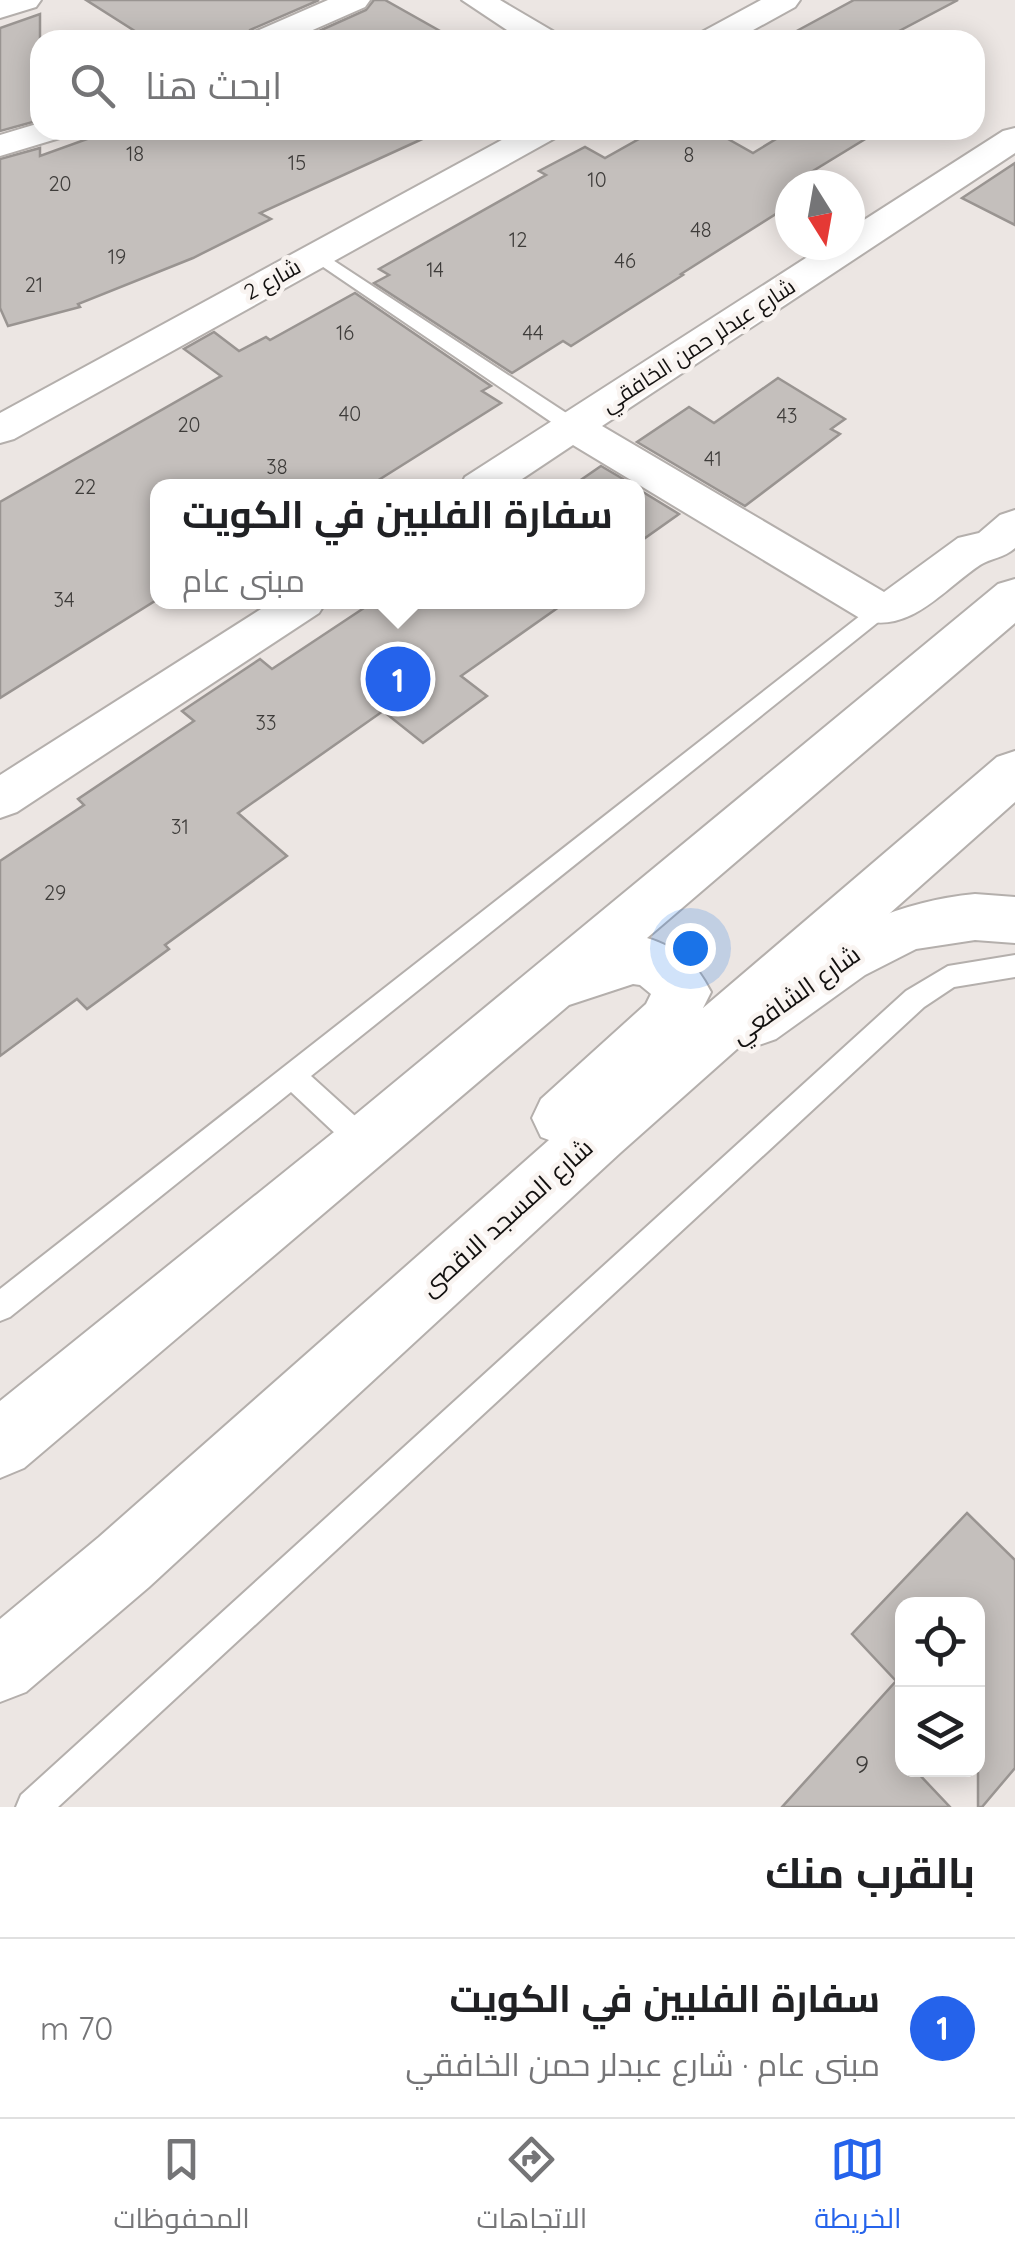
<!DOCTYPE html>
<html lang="ar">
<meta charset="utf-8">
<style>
body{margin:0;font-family:Quicksand,Cairo,sans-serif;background:#f6f6f6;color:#202124;direction:rtl}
.controls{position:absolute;right:30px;bottom:30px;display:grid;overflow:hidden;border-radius:20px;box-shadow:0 5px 25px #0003}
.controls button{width:90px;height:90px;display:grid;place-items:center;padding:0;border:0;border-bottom:2px solid #e0e0e0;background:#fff;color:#202124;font:50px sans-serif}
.compass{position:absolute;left:775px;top:170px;width:90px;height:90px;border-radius:50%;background:#fff;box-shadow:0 5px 25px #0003;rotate:169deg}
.you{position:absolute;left:690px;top:948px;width:35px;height:35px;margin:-25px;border:8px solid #fff;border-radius:50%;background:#1a73e8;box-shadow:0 0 0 15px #1a73e833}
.badge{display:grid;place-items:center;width:65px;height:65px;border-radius:50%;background:#2563eb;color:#fff;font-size:32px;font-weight:700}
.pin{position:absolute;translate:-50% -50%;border:5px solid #fff;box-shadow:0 2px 10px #0006}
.popup{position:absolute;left:150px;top:479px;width:495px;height:130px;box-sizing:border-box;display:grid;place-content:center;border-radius:20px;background:#fff;filter:drop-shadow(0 2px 8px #0005);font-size:32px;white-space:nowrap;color:#757577}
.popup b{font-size:38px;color:#202124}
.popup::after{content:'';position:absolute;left:50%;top:100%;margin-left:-20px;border:20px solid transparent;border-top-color:#fff}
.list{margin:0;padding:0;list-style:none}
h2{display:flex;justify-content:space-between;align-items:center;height:130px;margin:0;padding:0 40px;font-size:42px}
h2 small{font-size:32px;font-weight:400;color:#757577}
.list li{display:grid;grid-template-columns:65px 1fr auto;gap:30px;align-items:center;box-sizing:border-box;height:180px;padding:0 40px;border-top:2px solid #e0e0e0}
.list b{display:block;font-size:38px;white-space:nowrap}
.list p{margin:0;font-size:32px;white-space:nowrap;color:#757577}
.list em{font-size:32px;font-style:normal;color:#757577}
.icon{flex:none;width:55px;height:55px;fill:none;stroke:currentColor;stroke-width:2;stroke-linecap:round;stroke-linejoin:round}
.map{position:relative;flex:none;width:1015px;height:1807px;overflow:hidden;direction:ltr}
.search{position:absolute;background:#fff;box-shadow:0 5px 25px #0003;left:30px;right:30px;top:30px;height:110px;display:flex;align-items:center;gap:25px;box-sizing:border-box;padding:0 35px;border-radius:30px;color:#757577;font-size:38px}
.sheet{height:310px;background:#fff}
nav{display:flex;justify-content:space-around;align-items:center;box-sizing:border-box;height:140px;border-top:2px solid #e0e0e0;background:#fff;font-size:28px;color:#757577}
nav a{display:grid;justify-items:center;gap:5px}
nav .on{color:#2563eb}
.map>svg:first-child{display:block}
.building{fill:#c4bfbc;stroke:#999491;stroke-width:2.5}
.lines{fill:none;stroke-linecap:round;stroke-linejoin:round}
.service-casing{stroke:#b4afac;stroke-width:4}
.minor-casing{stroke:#b4afac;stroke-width:4}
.tertiary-casing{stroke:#b4afac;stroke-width:4}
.secondary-casing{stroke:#b4afac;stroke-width:4}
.service{fill:#fff;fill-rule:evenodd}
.minor{fill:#fff;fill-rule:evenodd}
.tertiary{fill:#fff;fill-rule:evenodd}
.secondary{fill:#fff;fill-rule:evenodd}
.labels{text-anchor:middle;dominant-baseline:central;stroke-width:9;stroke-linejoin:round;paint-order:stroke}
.number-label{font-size:20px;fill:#3e3c3a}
.far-street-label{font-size:22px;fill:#12100f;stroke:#f9f4f1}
.street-label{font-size:25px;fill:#12100f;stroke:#f9f4f1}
.near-number-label{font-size:25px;fill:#3e3c3a}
</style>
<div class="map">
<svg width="1015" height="1807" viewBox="0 0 1015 1807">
<rect width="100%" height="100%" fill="#ece6e3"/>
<path class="building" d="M86,0H319L250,30L243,40H149Z
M374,0H385L456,40H299L366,10Z
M854,0H958L882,40H780Z
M40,14V120L0,131V28Z
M112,130H442L260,213L271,219L193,258L78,304L80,307L8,326L0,308V159L40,148V156Z
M655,130H712L753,153L791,130H880L790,185V205L681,274L683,275L571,346L563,341L512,373L374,283L389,275L379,269L546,175L539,171L585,147L605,158Z
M1015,163V225L962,198Z
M355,293L491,386L482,391L501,403L369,486H158V599L0,698V502L221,376L184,349L214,332L239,351L266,337L270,340Z
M778,378L845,419L831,429L840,434L745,506L637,442L689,407L714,423Z
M601,466L635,486H572Z
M638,489L679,514L638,543Z
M373,602H566L461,676L487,696L423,743L383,711L238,813L287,856L165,945L169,949L87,1009L77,999L0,1056V861L84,805L78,799L194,721L182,711L260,659L272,669Z
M967,1513L1015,1560V1768L982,1807H978V1604H902V1770H915L950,1807H782L896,1681L852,1634Z"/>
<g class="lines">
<g class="service-casing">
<path id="service" d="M316,249L580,422V432H566L310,258L307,254Z
M879,601L887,603L890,609L887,615L311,1076L375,1134L379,1143L375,1152L365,1155L355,1152L291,1092L10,1317L0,1321V1289Z
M1015,955V977L954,987L924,1007L58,1807H16L21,1795L906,991L948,966Z"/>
</g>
<g class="minor-casing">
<path id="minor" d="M0,0H41L36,7L0,18Z
M328,0H370L365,7L290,40H247L252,33Z
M462,0H500L556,33L561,40H522Z
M761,0H800L795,7L735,40H695L700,33Z
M40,123V130H68L63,137L0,156V135Z
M1015,128V153L602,426L884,592L958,538L979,533L1000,515L1015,510V548C1004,558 991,558 980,565C944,589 910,634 863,620L573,445L510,487H460L465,477L826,245H850V229L1003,131Z
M520,130H562L557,137L14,439L0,443V413Z
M272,602H326L319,613L17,812L0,818V775Z"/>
</g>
<g class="tertiary-casing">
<path id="tertiary" d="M975,894L1015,897V943L975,940L916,949L865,975L776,1039L756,1046L736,1039L727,1021C738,999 757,988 777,974C838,931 900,901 975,894Z"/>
</g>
<g class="secondary-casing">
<path id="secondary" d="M1015,579V623L647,938C680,949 695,961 711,992L703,1008L997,757L1015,751V802L620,1153L149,1587L26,1692L0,1702V1619L99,1537L549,1140L541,1137L532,1118L541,1099L646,1004L651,994L640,985L633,984L569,1005L24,1468L0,1478V1401L344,1124L998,584Z"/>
</g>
<use href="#service" class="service"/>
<use href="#minor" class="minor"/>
<use href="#tertiary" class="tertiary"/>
<use href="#secondary" class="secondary"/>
</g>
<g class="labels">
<g class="number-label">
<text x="135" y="153">18</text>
<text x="689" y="154">8</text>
<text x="297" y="162">15</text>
<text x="597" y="179">10</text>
<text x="60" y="183">20</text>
<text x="701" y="229">48</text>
<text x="518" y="239">12</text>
<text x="117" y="256">19</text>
<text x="625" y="260">46</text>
<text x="435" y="269">14</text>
<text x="34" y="284">21</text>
<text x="345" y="332">16</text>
<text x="533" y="332">44</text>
<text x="350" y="413">40</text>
<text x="787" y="415">43</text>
<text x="189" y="424">20</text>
<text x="713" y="458">41</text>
<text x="277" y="466">38</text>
<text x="85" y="486">22</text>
<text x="64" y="599">34</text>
<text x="266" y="722">33</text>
<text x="180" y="826">31</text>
<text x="55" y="892">29</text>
</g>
<g class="far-street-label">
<text transform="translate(272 279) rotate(-29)">شارع 2</text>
<text transform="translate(698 345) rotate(-33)">شارع عبدلر حمن الخافقي</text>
</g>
<g class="street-label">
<text transform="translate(795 994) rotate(-35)">شارع الشافعي</text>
<text transform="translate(506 1217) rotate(-42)">شارع المسجد الاقصى</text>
</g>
<g class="near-number-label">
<text x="862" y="1763">9</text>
</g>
</g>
</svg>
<div class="controls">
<button><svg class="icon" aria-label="locate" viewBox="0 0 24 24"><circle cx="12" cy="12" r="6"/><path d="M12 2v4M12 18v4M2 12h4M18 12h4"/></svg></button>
<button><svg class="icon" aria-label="layers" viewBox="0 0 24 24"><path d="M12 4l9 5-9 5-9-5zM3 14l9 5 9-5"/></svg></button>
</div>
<svg class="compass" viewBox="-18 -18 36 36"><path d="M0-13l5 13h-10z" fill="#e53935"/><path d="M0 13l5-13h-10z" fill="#757577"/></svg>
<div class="you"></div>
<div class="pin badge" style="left:398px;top:679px">1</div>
<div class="popup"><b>سفارة الفلبين في الكويت</b>مبنى عام</div>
<div class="search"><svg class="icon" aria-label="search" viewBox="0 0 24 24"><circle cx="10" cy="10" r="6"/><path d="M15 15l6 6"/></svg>ابحث هنا</div>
</div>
<section class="sheet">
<h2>بالقرب منك<small></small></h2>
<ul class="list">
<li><span class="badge">1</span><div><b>سفارة الفلبين في الكويت</b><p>مبنى عام · شارع عبدلر حمن الخافقي</p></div><em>70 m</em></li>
</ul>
</section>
<nav>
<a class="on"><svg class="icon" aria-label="map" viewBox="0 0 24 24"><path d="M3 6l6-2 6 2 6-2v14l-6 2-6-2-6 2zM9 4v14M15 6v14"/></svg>الخريطة</a>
<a><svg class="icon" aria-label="directions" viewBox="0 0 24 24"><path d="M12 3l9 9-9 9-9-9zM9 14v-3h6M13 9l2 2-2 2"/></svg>الاتجاهات</a>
<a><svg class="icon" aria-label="saved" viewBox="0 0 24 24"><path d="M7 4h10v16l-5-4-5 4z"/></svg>المحفوظات</a>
</nav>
